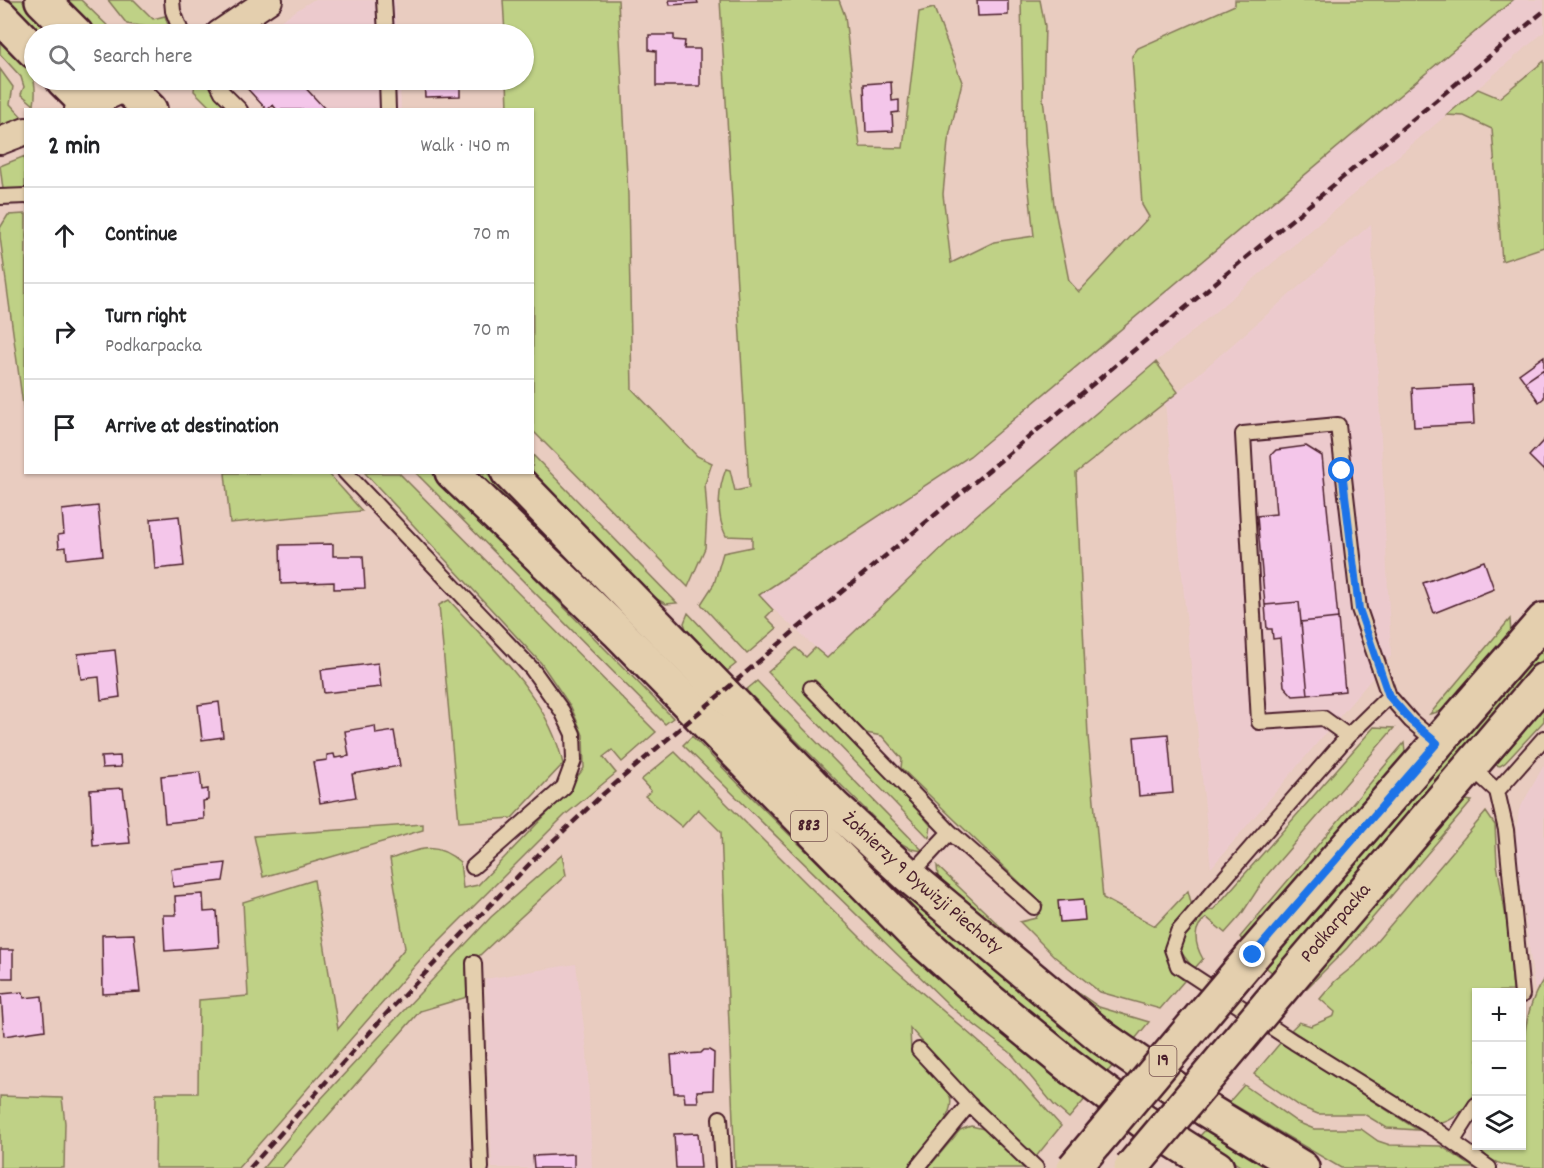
<!DOCTYPE html>
<meta charset="utf-8">
<style>
body{margin:0;font-family:Dekko,sans-serif;background:#f2f2f2;color:#202124}
.controls{position:absolute;right:18px;bottom:18px;display:grid;overflow:hidden;border-radius:0px;box-shadow:0 2px 4px #0004}
.controls button{width:54px;height:54px;display:grid;place-items:center;padding:0;border:0;border-bottom:2px solid #e0e0e0;background:#fff;color:#202124;font:30px sans-serif}
.stop{position:absolute;width:18px;height:18px;margin:-14px;border:4px solid #1a73e8;border-radius:50%;background:#fff}
.stop.end{background:#1a73e8;border-color:#fff;box-shadow:0 2px 6px #0008}
.list{margin:0;padding:0;list-style:none}
h2{display:flex;justify-content:space-between;align-items:center;height:78px;margin:0;padding:0 24px;font-size:26px}
h2 small{font-size:20px;font-weight:400;color:#757577}
.list li{display:grid;grid-template-columns:39px 1fr auto;gap:18px;align-items:center;box-sizing:border-box;height:96px;padding:0 24px;border-top:2px solid #e0e0e0}
.list b{display:block;font-size:22px;white-space:nowrap}
.list p{margin:0;font-size:20px;white-space:nowrap;color:#757577}
.list em{font-size:20px;font-style:normal;color:#757577}
.icon{flex:none;width:33px;height:33px;fill:none;stroke:currentColor;stroke-width:2;stroke-linecap:round;stroke-linejoin:round}
.map{position:relative;flex:none;width:1544px;height:1168px;overflow:hidden}
.search{position:absolute;background:#fff;box-shadow:0 2px 4px #0004;left:24px;top:24px;width:510px;height:66px;display:flex;align-items:center;gap:15px;box-sizing:border-box;padding:0 21px;border-radius:33px;color:#757577;font-size:22px}
.panel{position:absolute;background:#fff;box-shadow:0 2px 4px #0004;left:24px;top:108px;width:510px;height:366px;border-radius:0px}
.map>svg:first-child{display:block}
.built{fill:#eccacd}
.green{fill:#bfd186;stroke:#847858;stroke-width:1.5}
.building{fill:#f4c6ea;stroke:#4a1f2b;stroke-width:1.5}
.lines{fill:none;stroke-linecap:round;stroke-linejoin:round}
.lane-casing{stroke:#4a1f2b;stroke-width:18}
.street-casing{stroke:#4a1f2b;stroke-width:30}
.primary-casing{stroke:#4a1f2b;stroke-width:38}
.highway-casing{stroke:#4a1f2b;stroke-width:38}
.lane{stroke:#e4cfae;stroke-width:14}
.street{stroke:#e4cfae;stroke-width:26}
.primary{stroke:#e4cfae;stroke-width:33}
.highway{stroke:#e4cfae;stroke-width:33}
.rail{stroke:#4a1f2b;stroke-width:4.5;stroke-dasharray:9 4.5;stroke-linecap:butt}
.primary-bridge-casing{stroke:#4a1f2b;stroke-width:38;stroke-linecap:butt}
.primary-bridge{stroke:#e4cfae;stroke-width:33}
.route{stroke:#1a73e8;stroke-width:8}
.labels{text-anchor:middle;dominant-baseline:central;stroke-width:5;stroke-linejoin:round;paint-order:stroke}
.shield{fill:#e4cfae;stroke:#785452;stroke-width:1.5}
.shield-label{font-size:18px;font-weight:bold;fill:#4a1f2b}
.street-label{font-size:20px;fill:#4a1f2b;stroke:#e4cfae}
</style>
<div class="map">
<svg width="1544" height="1168" viewBox="0 0 1544 1168">
<rect width="100%" height="100%" fill="#e9ccc0"/>
<filter id="ink" filterUnits="userSpaceOnUse"><feTurbulence type="fractalNoise" baseFrequency=".0167" numOctaves="2"/><feDisplacementMap in="SourceGraphic" scale="12" xChannelSelector="R" yChannelSelector="G"/><feConvolveMatrix kernelMatrix="1 2 1 2 8 2 1 2 1" color-interpolation-filters="sRGB"/></filter>
<g filter="url(#ink)">
<path class="built" d="M313,0H395L397,34H259Z
M1513,0H1544V32L974,517L827,658L759,596L970,456Z
M239,80H400L401,109H268Z
M1371,224L1391,656L1211,868L1165,403Z
M1544,765V979L1535,991L1515,841L1519,810Z
M576,964L587,1052L592,1168H492L485,979Z"/>
<path class="green" d="M7,0H22L56,34H41Z
M64,0H81L116,34H98Z
M108,0H134L153,19L165,16L171,34H159L154,28L127,24Z
M503,0H618L628,195L632,389L697,456L712,463L705,484L707,512L705,548L688,587L533,431L532,110L508,109L507,80H524V34H505Z
M720,0H839L845,16L860,147L903,148L919,12L934,8L962,82L948,141L943,194L951,263L994,242L1034,236L1024,146L1021,0H1040L1045,26L1043,97L1054,205L1069,281L1079,292L1149,217L1142,205L1132,56L1138,48L1235,5V0H1513L970,456L759,595L773,610L766,617L777,628L747,654L701,604L714,584L723,553L752,547V537L726,536C716,516 718,489 726,469L730,470L735,491L749,488Z
M0,38C23,61 40,70 34,105L21,94L24,87L21,77L0,54Z
M1544,61V247L1502,261L1492,129L1464,116L1447,115L1478,89L1499,98Z
M0,69L13,87L10,104L22,117L0,127Z
M195,80H208L231,109H212L194,91Z
M25,156V191L3,189L0,166Z
M25,214H26L25,420L0,237V228L8,215Z
M1156,362L1178,392L1076,473L1088,736L1103,898L1155,926L1188,891L1192,906C1166,934 1153,950 1184,981L1160,1009L1100,992L1055,957L1020,922L1036,918L1043,905L901,768L902,759L882,736L866,733L815,680L806,689L922,815L931,826L929,838L768,672L796,648L806,657L815,648L827,658L974,517Z
M533,455L677,603L666,604L651,596L530,473L532,472Z
M225,473H328L362,511L230,523Z
M365,473H399L656,732L622,762L612,750L603,757L616,773L565,815L420,960L238,1168H155L156,1093H198L199,1000L248,996L243,902L314,880L338,1029L405,948L390,859C419,849 435,840 460,862L463,888L478,885L558,802L584,768L583,735L571,707L541,663Z
M416,473H432L673,718L665,724Z
M475,473H487L595,580L583,583Z
M449,600C492,648 549,698 563,764L512,818L459,822L439,605Z
M688,613L736,664L727,671L686,629L684,623Z
M1510,619L1511,635L1446,710L1430,714Z
M1544,641V658L1274,974L1263,965Z
M757,681L923,851L911,849L897,841L746,690Z
M1544,703V721L1505,763L1500,766L1491,764Z
M1374,727L1394,728L1267,875L1241,915L1225,933L1207,918C1191,927 1195,945 1203,959L1194,969L1180,951C1181,936 1199,912 1214,909Z
M692,736C816,865 945,987 1086,1098L1069,1118L1054,1105L1011,1053L951,1007L683,745Z
M1404,743L1406,759L1272,912L1242,940L1240,937Z
M675,752L874,951L1010,1069L1061,1126L1035,1158L970,1095L910,1028L911,1053C922,1065 942,1079 949,1094C960,1115 919,1152 907,1168H735L721,832L698,809L682,827L645,796L651,791L641,780Z
M1460,799L1472,801L1347,948L1307,988L1304,985Z
M1486,812L1495,825L1497,864L1508,930L1513,991L1476,992C1476,1011 1481,1074 1476,1088C1470,1105 1454,1123 1436,1124L1291,1030L1299,1022L1311,1026L1334,1016L1335,1012L1320,999L1335,981L1361,960Z
M423,824V830L263,877L254,836Z
M840,828L962,942L1057,1020L1115,1063L1103,1077L904,907L832,833Z
M562,855L566,875L466,968L467,997L420,1011L282,1168H263L320,1100L491,917Z
M937,866L1047,971L1099,1007L1149,1022L1135,1039C1066,988 1001,935 938,877Z
M1544,979V1168C1520,1168 1489,1168 1479,1146H1522C1522,1098 1515,1018 1544,979Z
M1281,1042L1418,1130L1387,1128L1364,1114H1318L1301,1107L1254,1074Z
M1244,1085L1297,1122L1314,1129H1361L1378,1141L1390,1145L1441,1146L1474,1168H1341L1229,1102Z
M0,1096L62,1098L65,1123L64,1168H0Z
M971,1126L984,1129L1024,1168H928L960,1130Z
M1208,1127L1268,1168H1243L1198,1138Z"/>
<path class="building" d="M669,0H697L698,3L670,5Z
M977,0H1008V15L978,16Z
M649,35H674V40L685,41L684,49H700V86H656V51L649,50Z
M248,80H301L299,81L326,110H277L273,105L267,110L243,84Z
M424,80H460V96L425,97Z
M891,82L892,101L899,100V112L892,113L893,131L866,132L864,84Z
M1544,356V369L1525,382L1519,374Z
M1544,369V398L1539,402L1525,382Z
M1472,385L1474,424L1414,427L1412,388Z
M1544,440V471L1529,456Z
M1306,446L1322,456L1338,618L1301,622L1299,602L1265,605L1257,516L1276,514L1271,455L1276,450Z
M98,506L103,555L67,559L66,547L59,548L58,535L64,534L62,510Z
M179,516L184,566L155,569L151,519Z
M333,544V556H363L365,588L334,589V582L281,584L280,545Z
M1484,561L1494,589L1434,613L1423,583Z
M1299,602L1308,695L1293,696L1284,686L1280,638L1273,639L1272,629H1267L1265,605Z
M1338,618L1345,691L1308,695L1301,622Z
M115,650L120,697L101,700L99,677L81,679L78,654Z
M378,663L381,687L324,693L321,670Z
M219,702L223,737L202,740L198,705Z
M375,726L376,734L394,731L400,766L352,774L356,797L320,803L313,762L327,760V755L334,754L335,758L349,756L345,731Z
M1168,734L1173,793L1139,796L1134,737Z
M120,756L121,767L102,768L101,757Z
M200,772L202,790L208,789V800L203,801L204,819L165,823L161,776Z
M123,788L130,843L93,846L90,790Z
M226,863L223,881L173,887L171,869Z
M203,894L204,912L217,911L219,947L165,951L163,915H176L175,896Z
M1083,899L1085,920L1060,922L1058,901Z
M134,934L140,992L103,994L102,935Z
M0,950H13V978H0Z
M23,992L24,998L42,996L45,1030L4,1036L1,994Z
M704,1050H709L714,1053L713,1090L697,1091L698,1102H685L684,1093H674L671,1055L701,1053Z
M698,1133L701,1168H676L674,1134Z
M574,1154V1168H534L533,1156Z"/>
<g class="lines">
<g class="lane-casing">
<path id="lane" d="M172,0L173,11L182,34
M384,0L386,34
M216,80L222,92L240,110
M387,80L388,110
M0,197L26,196
M345,472L532,669L562,711L573,734L574,760L564,787L473,867
M811,688L950,832L1034,907
M1389,696L1348,736L1178,932L1172,949L1178,966L1294,1042L1436,1130L1489,1168
M1348,736L1323,718L1259,722L1243,434L1338,425L1359,609L1389,696L1411,721L1437,743
M1470,766L1497,791L1544,738
M1497,791L1506,830L1522,995
M909,876L950,832
M474,963L481,1168
M969,1104L1036,1168
M720,1118L723,1168
M1453,1141L1476,1105
M917,1168L969,1104L919,1050"/>
</g>
<g class="street-casing">
<path id="street" d="M219,34L269,0
M78,110L143,80
M0,141L26,131"/>
</g>
<g class="primary-casing">
<g id="primary">
<path d="M1253,955L1544,620"/>
<path id="s1" d="M1288,981L1544,680"/>
</g>
</g>
<g class="highway-casing">
<g id="highway">
<path d="M42,0L76,34"/>
<path d="M0,16L34,51"/>
<path d="M63,80L93,110"/>
<path d="M120,80L150,110"/>
<path d="M452,472L617,631L911,931L990,1001L1067,1064L1143,1121L1217,1168"/>
<path id="s2" d="M508,472L835,808L909,876L1103,1038L1205,1109L1302,1168"/>
</g>
</g>
<use href="#lane" class="lane"/>
<use href="#street" class="street"/>
<use href="#primary" class="primary"/>
<use href="#highway" class="highway"/>
<path class="rail" d="M250,1168L386,1014L539,854L602,795L792,633L1544,11"/>
<g class="primary-bridge-casing">
<path id="primary-bridge" d="M1074,1168L1253,955
M1131,1168L1288,981"/>
</g>
<use href="#primary-bridge" class="primary-bridge"/>
</g>
</g>
<g class="lines" filter="url(#ink)">
<path class="route" d="M1253,955L1437,743L1411,721L1389,696L1359,609L1342,471"/>
</g>
<g class="labels">
<g class="shield">
<rect x="791" y="811" width="36" height="30" rx="4.5"/>
<rect x="1149.5" y="1046" width="27" height="30" rx="4.5"/>
</g>
<g class="shield-label">
<text x="809" y="826">883</text>
<text x="1163" y="1061">19</text>
</g>
<g class="street-label">
<text stroke="none"><textPath href="#s2" startOffset="584">Żołnierzy 9 Dywizji Piechoty</textPath></text>
<text stroke="none"><textPath href="#s1" startOffset="75">Podkarpacka</textPath></text>
</g>
</g>
</svg>
<div class="controls">
<button>+</button>
<button>−</button>
<button><svg class="icon" aria-label="layers" viewBox="0 0 24 24"><path d="M12 4l9 5-9 5-9-5zM3 14l9 5 9-5"/></svg></button>
</div>
<div class="stop" style="left:1342px;top:471px"></div>
<div class="stop end" style="left:1253px;top:955px"></div>
<div class="search"><svg class="icon" aria-label="search" viewBox="0 0 24 24"><circle cx="10" cy="10" r="6"/><path d="M15 15l6 6"/></svg>Search here</div>
<section class="panel">
<h2>2 min<small>Walk · 140 m</small></h2>
<ul class="list">
<li><svg class="icon" aria-label="ahead" viewBox="0 0 24 24"><path d="M12 20V5M6 11l6-6 6 6"/></svg><div><b>Continue</b></div><em>70 m</em></li>
<li><svg class="icon" aria-label="right" viewBox="0 0 24 24"><path d="M7 20v-9h11M14 6l5 5-5 5"/></svg><div><b>Turn right</b><p>Podkarpacka</p></div><em>70 m</em></li>
<li><svg class="icon" aria-label="arrive" viewBox="0 0 24 24"><path d="M6 21V4h12l-3 4 3 4H6"/></svg><div><b>Arrive at destination</b></div></li>
</ul>
</section>
</div>
